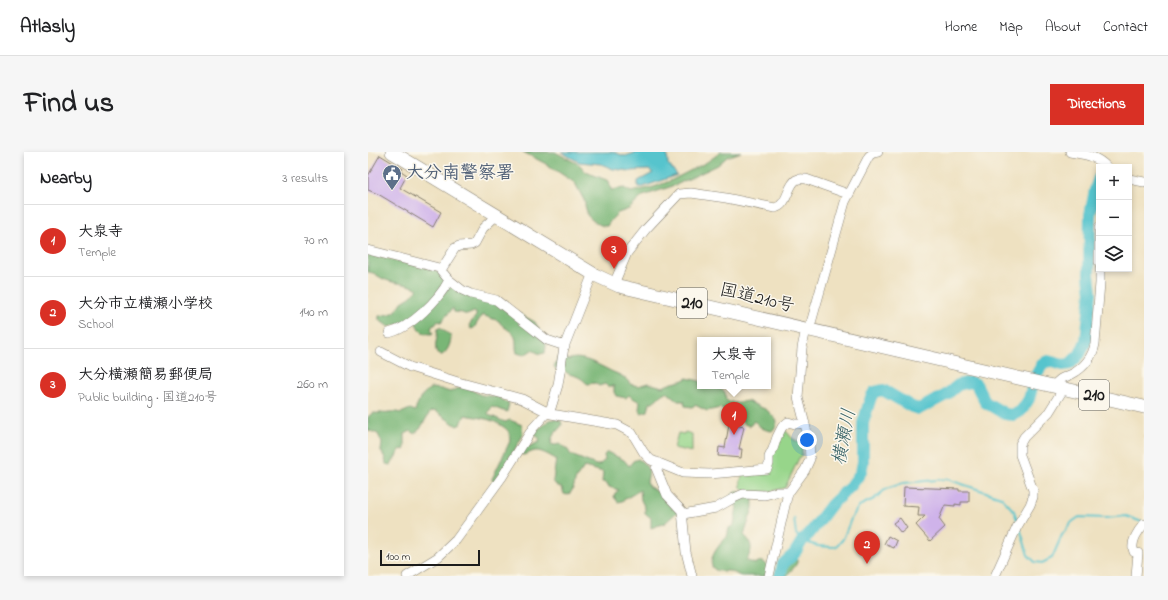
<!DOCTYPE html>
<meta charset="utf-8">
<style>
body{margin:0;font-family:"Indie Flower","Klee One",sans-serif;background:#f6f6f6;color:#202124}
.controls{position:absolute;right:12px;top:12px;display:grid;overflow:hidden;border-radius:0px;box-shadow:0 2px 6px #0003}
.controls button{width:36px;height:36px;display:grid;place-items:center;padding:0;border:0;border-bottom:1px solid #e0e0e0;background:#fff;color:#202124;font:20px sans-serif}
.scale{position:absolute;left:12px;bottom:10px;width:100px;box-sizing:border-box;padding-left:4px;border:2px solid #1c1c1c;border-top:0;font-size:11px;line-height:14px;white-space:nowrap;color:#1c1c1c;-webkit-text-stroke:3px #fbf7ec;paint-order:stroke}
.you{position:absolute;left:439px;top:288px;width:14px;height:14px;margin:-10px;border:3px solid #fff;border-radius:50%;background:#1a73e8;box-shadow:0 0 0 6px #1a73e833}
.badge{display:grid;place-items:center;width:26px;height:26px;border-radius:50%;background:#d93025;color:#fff;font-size:13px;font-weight:700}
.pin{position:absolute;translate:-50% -33px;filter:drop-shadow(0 1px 2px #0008)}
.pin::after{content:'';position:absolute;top:21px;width:14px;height:12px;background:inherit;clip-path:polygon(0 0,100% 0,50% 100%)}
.popup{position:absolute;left:329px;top:185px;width:74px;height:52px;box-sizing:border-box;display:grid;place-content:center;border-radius:0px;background:#fff;filter:drop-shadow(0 1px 3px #0005);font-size:13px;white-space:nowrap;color:#757577}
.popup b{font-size:15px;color:#202124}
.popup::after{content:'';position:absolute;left:50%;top:100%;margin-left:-8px;border:8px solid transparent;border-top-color:#fff}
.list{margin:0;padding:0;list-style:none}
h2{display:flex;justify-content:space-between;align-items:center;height:52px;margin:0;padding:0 16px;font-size:17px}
h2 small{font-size:13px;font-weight:400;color:#757577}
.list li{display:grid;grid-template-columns:26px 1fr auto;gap:12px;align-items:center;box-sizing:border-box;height:72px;padding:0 16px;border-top:1px solid #e0e0e0}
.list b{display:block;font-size:15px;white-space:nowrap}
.list p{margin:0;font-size:13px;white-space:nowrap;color:#757577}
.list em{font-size:13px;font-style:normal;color:#757577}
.icon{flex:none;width:22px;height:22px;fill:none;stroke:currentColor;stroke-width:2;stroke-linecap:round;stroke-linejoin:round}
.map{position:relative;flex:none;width:776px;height:424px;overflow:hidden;border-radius:0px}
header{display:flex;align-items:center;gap:24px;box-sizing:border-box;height:56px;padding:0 20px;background:#fff;border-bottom:1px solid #e0e0e0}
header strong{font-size:19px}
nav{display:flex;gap:22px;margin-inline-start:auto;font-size:14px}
.intro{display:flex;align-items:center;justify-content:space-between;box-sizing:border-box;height:96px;padding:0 24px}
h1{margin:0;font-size:28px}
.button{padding:10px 18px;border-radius:0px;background:#d93025;color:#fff;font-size:14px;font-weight:700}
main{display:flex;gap:24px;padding:0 24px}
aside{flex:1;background:#fff;border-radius:0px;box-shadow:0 2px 6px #0003}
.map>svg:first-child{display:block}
.green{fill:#97d58a;stroke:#5a7853}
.forest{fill:#79b676;stroke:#4a6949}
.water{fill:#56c4cd;stroke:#397074}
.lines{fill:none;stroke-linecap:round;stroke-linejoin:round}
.stream{stroke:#56c4cd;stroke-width:2}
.river{stroke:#56c4cd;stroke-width:12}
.building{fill:#cfb3ea}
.minor-casing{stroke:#857e6e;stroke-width:10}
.highway-casing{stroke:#857e6e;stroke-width:14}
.minor{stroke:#fff;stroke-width:9}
.highway{stroke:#fff;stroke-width:13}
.labels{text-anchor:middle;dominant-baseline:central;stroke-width:3;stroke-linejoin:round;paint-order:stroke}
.shield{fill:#fbf7ec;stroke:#5f5e5a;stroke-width:1}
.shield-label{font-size:17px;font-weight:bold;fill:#1c1c1c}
.service-label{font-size:18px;font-weight:bold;fill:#4e5e75;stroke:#fbf7ec;text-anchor:start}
.street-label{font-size:18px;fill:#1c1c1c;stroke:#fbf7ec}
.water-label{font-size:19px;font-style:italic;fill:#335f63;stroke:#fbf7ec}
</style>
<header>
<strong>Atlasly</strong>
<nav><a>Home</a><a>Map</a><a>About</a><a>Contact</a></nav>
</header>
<div class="intro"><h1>Find us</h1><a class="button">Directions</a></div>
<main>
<aside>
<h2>Nearby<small>3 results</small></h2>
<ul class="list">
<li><span class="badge">1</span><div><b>大泉寺</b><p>Temple</p></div><em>70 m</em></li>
<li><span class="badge">2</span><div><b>大分市立横瀬小学校</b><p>School</p></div><em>140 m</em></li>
<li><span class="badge">3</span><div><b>大分横瀬簡易郵便局</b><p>Public building · 国道210号</p></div><em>260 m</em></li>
</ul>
</aside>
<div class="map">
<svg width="776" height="424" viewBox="0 0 776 424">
<rect width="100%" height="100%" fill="#fbf7ec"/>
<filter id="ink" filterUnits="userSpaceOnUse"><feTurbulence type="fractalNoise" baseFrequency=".025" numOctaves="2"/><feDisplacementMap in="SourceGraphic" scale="8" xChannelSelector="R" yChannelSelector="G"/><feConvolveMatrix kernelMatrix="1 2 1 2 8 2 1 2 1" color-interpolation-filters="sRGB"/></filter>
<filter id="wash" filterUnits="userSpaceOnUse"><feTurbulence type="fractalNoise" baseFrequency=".012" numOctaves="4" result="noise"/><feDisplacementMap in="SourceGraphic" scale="16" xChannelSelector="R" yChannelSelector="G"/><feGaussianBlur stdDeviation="0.9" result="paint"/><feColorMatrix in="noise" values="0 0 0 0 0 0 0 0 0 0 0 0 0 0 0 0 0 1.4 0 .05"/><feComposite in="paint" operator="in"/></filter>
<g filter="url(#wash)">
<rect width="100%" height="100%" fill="#eee1c1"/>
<path class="green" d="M415,276L425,287L434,292V304L431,306L417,336L399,340L376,339C370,334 373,328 375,321L398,318Z
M317,280L324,282V300L306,296L310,281L316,282Z"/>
<path class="forest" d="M155,0H187L212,13L218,20L241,29L243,38L256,36L263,40L286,35L302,29L339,10L353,0H373L359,5L350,13L308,33L275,44L261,57L250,61L243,68L239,74C233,75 223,68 219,63C220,59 216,55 217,50L207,31L180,13Z
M0,102L68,118L82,135L124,148L167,170C174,184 181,183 177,201L172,202L164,198L156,203L149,201C147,196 149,189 147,185C143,177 134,176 131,169L114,163L106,176L103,177L101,173L108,164V161L106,160L99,163L94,161L86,160L85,156L73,170L70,169L67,173H65L63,177L65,180L64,182C53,182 49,177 47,167L21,175L11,168V164L22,162L27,160L34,150L42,145L50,137C40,131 28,132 18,128C11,126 7,120 0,120Z
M72,175L83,184C83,191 80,199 74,203L69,202C65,190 71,187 69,178Z
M196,204L200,208C211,202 229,212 239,217C248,222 257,223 262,232L270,234L280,231L295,235C303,230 311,231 319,226L332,229V234H347L357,240L358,248L367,251L379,249L399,258L404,263L409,269L408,275L404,279C395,278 392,275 386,269L382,274L376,272L372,266L361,263L352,256L339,259L327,253L324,255L317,254L316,249H310L299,240C292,241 289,249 282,251L280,259L273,261L271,257L272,250L263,245L261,243L258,246L248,244L246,240V234H239L237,232L231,234L227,231C225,231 222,232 220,232C217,231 215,227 212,226C206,222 200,224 195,217L190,219L186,215L190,205Z
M93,235L100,236L113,243L131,245L141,252L139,260L124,255L120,260L121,263L137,270L142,268L154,273L155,283L136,317L125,330L124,327L142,289L141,280C130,267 113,266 97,263L93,272L89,274L67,259L62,260L52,277L46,282L43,279L37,282V296L36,298L33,297C28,302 27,309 22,313L18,312L17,306L13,299L14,291L10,282L0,278V265L4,261C15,262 23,258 33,261L42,257L47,259C50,249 54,241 63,236L73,237L82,240Z
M187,267L193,269L194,273C189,281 184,280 183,292L187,293L192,292L200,298L203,303L228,313H231L237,308L236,303L239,300L256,308L261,314L265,309L270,307C275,310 278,313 281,319L279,330L280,334L290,340L298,342L313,360L308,361L297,371L283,376V366L277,361V356L273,348L272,338L254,349L250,350L246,345L247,341L251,338L241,335L239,331L234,330L235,320L216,315C214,319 208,325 207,329C206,335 205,339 200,343L196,342L194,336L188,333L185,329L188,307C182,304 173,298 167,299C162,300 159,303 154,303L153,301L157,292L162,294L171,290L172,287L163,279L166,277C176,278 175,268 187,267Z
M368,339L378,342L385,345V356L376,383C385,391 385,399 378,408L387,412C392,408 396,409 400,414L398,424C390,424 381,424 373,424C369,423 366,420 361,419C356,419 350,420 346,417C337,409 353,390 359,385L361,376L366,373L369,354C363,350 362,348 365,341Z
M427,404L429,405C431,415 422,417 419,424H411L420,410Z"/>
<path class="water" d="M193,0H245L257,4L270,0H301L299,1L300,12L309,23L275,35H270V29L285,21L281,18L262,19L245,17L233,12L211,10Z"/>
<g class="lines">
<path class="stream" d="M426,366L428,382L434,389L450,394L465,395L469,394L475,387L483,367L491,354L506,347L518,337L536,331L579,327L633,345L646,359L649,368
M652,376L660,403L667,410L674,411L684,406L694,383L704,370L711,365L738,366L758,364L774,370"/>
<path class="river" d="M412,424L415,412L426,402L434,389L442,381L463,353L483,334L493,320L495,310V271L503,245L506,240L515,238L544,255L551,257L578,243L590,233L602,230L608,232L617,250L637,262L646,263L653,259L661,247L667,225L675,211L680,209L695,213L702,212L712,202L718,189L723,141L721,123L722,63L727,38L731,26"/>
</g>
<g id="blocks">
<path class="building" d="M12,3L35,17L33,19L39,23L32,36L73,60L65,75L10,42L0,38V24Z
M361,272L376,275L371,297H374L373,306L350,304L351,295L357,296Z
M536,335L591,337V339H601V350H593V353L587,352V354L577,353L571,367L577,375L562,389L548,373L557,364H550L551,355L535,354Z
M532,366L539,376L533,381L525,371Z
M520,384L529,389L526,396L516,392Z"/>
</g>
</g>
<g filter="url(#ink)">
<use href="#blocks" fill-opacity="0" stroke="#857e6e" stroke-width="1"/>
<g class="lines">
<g class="minor-casing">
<path id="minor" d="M702,0C718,3 727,3 739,15
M761,27L776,30
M731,75V110
M0,98L71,116L80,127L94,138L103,142L128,148L179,188L197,194
M73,118L87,96L91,94L103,93L107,91L115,76L129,63
M246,132L259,101L278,77L311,42L323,41L358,46L407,56C420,53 419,34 428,28C431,26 435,27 438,27L480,42
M441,178L477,50L501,4L505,1L510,0
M21,181C42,176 71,148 81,128
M13,200L42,215L90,230L154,247L183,262L249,273L264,281L276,301L283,308L315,321L342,322L399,317L401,312V305L405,297L409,285L414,275L420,270L427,272L437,271
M686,234C692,225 696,226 704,222C716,216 725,204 727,192L732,131V117
M289,310L288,316L299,343L314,359L318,400L324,424
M315,362L348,356L366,346L375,342L397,343L408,340H421
M39,424L70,405L88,388L134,325L165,276L183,256L190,233L196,195L225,121
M401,424L419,345L421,340L437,318L442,307L441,288L430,245L434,196L438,177
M627,424L649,375L662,353L665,345V338L652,303V292L656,285L681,260L696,236
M768,424L770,401L766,400C762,391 770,379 776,372"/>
</g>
<g class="highway-casing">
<path id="highway" d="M24,0L227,123L251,134L776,255"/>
</g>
<use href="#minor" class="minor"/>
<use href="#highway" class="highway"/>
</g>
</g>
<defs>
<g id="civic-pin" transform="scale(1)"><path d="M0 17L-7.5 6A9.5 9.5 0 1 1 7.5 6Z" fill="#5c6f8a" stroke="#fbf7ec"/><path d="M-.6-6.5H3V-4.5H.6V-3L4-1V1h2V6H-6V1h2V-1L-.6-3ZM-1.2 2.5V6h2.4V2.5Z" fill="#fff"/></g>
</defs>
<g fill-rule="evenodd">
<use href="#civic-pin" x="24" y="22"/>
</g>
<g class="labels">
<g class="shield">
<rect x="309" y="136" width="30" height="30" rx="3"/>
<rect x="711" y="228" width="30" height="30" rx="3"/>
</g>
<g class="shield-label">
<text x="324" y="151">210</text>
<text x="726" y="243">210</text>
</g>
<g class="service-label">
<text x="38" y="22">大分南警察署</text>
</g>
<g class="street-label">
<text transform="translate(389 147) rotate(13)">国道210号</text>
</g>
<g class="water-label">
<text transform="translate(477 285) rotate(-79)">横瀬川</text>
</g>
</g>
</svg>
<div class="controls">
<button>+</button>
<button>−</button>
<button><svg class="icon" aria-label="layers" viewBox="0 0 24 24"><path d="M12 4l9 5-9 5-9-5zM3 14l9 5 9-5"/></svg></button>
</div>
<div class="scale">100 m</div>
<div class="you"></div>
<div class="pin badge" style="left:366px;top:283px">1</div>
<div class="popup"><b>大泉寺</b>Temple</div>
<div class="pin badge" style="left:499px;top:412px">2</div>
<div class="pin badge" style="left:246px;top:117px">3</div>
</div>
</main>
